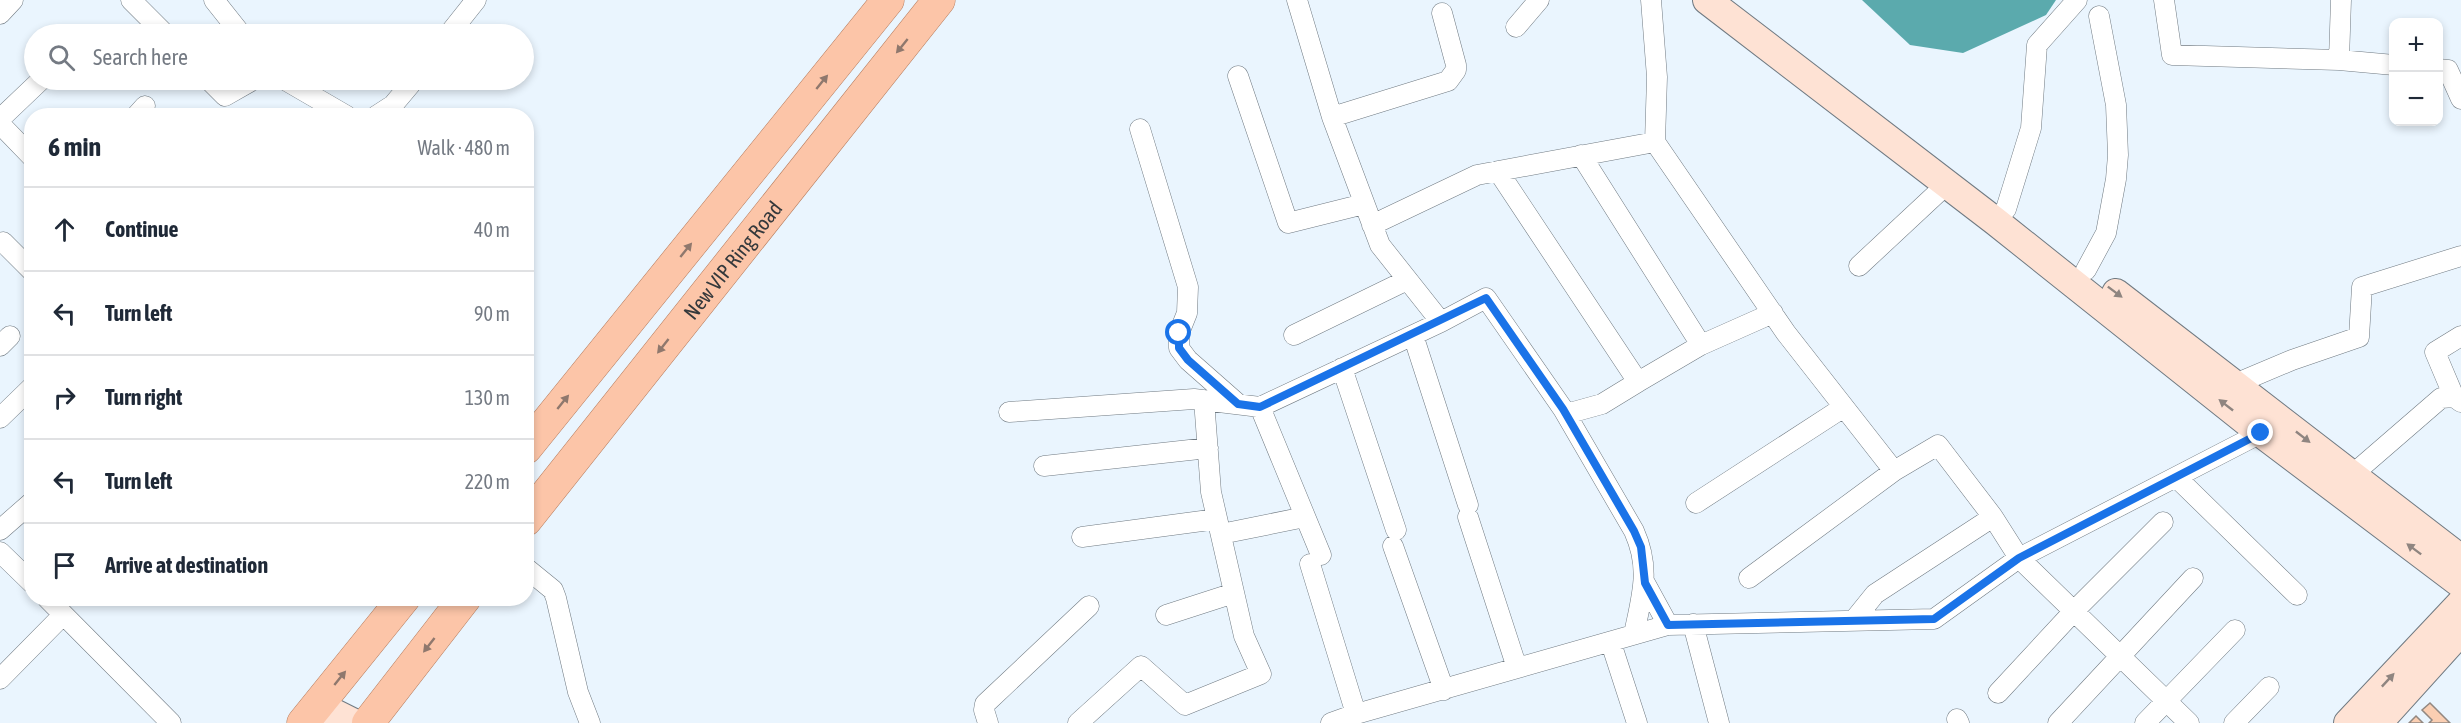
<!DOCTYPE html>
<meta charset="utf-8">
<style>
body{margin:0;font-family:"Asap Condensed",sans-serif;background:#f6f6f7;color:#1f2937}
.controls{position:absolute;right:18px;top:18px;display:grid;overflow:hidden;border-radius:12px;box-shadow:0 3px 9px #0003}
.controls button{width:54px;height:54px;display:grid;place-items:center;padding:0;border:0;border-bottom:2px solid #e0e1e3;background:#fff;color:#1f2937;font:30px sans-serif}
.stop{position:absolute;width:18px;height:18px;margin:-14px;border:4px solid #1a73e8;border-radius:50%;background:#fff}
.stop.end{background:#1a73e8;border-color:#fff;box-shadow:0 2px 6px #0008}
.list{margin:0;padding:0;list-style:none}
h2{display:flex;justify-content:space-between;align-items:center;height:78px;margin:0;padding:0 24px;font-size:26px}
h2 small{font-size:20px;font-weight:400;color:#747a83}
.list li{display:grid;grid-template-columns:39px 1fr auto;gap:18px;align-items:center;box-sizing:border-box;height:84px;padding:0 24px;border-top:2px solid #e0e1e3}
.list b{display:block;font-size:22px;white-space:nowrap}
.list em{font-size:20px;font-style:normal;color:#747a83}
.icon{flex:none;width:33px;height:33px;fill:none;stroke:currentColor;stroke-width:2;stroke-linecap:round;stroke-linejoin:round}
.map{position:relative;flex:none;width:2461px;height:723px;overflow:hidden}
.search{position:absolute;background:#fff;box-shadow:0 3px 9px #0003;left:24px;top:24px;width:510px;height:66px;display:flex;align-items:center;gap:15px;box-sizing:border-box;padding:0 21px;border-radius:33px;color:#747a83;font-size:22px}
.panel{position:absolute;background:#fff;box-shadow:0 3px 9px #0003;left:24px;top:108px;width:510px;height:498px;border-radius:24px}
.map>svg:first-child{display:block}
.water{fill:#5baaad}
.building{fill:#faceb2;stroke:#928881;stroke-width:1.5}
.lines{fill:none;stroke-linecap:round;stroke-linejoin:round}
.street-casing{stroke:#707a82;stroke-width:21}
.secondary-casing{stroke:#707a82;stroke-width:30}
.primary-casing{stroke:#b57b5c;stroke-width:33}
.street{stroke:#fff;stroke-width:20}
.secondary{stroke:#fee2d4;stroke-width:28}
.primary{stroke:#fcc5a8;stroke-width:32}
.oneway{fill:#8f786d}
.oneway2{fill:#8f8580}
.route{stroke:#1a73e8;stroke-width:8}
.labels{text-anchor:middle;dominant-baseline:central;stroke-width:5;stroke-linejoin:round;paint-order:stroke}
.street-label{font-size:21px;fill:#35393c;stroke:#fff}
</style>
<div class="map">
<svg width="2461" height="723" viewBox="0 0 2461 723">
<rect width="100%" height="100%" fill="#eaf5fe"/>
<path class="water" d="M1862,0H2056L2046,15L1963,53L1910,45Z"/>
<path class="building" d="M2430,703L2450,723H2429L2432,720L2422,710Z
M2416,716L2423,723H2409Z"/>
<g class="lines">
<g class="street-casing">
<path id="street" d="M131,0L165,34
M214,0L241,34
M1297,0L1332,117L1380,245L1441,322L1486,298L1563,409L1634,531C1651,569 1642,595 1634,634
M1651,0L1657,77L1655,142
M2164,0L2172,55L2339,60L2394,65
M0,14L13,0
M1516,27L1539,0
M449,34L476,0
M2339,60L2341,0
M2438,69L2448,70L2461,99
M1238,76L1288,223L1364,204
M209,80L225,96L253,80
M285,80L347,116
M136,116L145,106
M376,116L393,105L414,80
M1332,117L1448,81L1456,70V65L1442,13
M0,119L41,80
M0,124L32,157
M1140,129L1188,287L1187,313L1179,333V348L1188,360L1238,404
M1581,155L1701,345L1773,313
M1498,171L1638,382L1701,345
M1995,221L2006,209L2031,128L2037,45L2077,0
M1372,225L1477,175L1655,142L1786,333L1894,471L1938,445L1993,517L2019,558L2261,433
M0,243L3,242L32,271
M1859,266L1947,184
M2086,270L2106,233L2116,179L2118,155L2116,105L2099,16
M1294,335L1407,280
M1413,335L1468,505
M0,346L10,336
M1342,368L1396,530
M2235,384L2292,360L2359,337L2362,287L2461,256
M2454,397L2435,352L2461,336
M1260,407L1321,555
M1009,412L1194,399L1260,407L1441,322
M1566,414L1602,404L1638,382
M0,418L32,387
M1044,466L1208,448
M2352,475L2441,398L2454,397L2461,402
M2176,477L2297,595
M1696,503L1844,407
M1468,517L1517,668
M0,530L32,502
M1221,534L1305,517
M1082,537L1217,519
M1393,546L1444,690
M0,552L32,583
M1310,564L1356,714
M526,568L553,590L556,598L578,692L590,723
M1749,578L1894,471
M1645,583L1668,625L1934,619L2019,558L2189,723
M47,598L171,723
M1166,615L1234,593
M1854,620L1875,594L1993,517
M1693,624L1719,723
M1611,643L1637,723
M0,679L63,615
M1998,693L2074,611L2163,522
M1957,719L1959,723
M988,723L984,710L985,704L1089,606
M1078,723L1141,666L1185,705L1261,674L1244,636L1211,492L1204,400
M1331,723L1356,714L1668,625
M2058,723L2193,578
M2145,723L2235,630
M2234,723L2269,687"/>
</g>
<g class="secondary-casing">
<path id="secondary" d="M1707,0L1995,221L2261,433L2461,584
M2116,293L2461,559
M318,705L354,723
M2348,723L2461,603
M2378,723L2461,631"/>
</g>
<g class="primary-casing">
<g id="primary">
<path d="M526,448L888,0"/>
<path id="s1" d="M526,520L939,0"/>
<path d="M303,723L404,598"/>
<path d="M368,723L465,598"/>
</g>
</g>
<use href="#street" class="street"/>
<use href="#secondary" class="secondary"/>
<use href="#primary" class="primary"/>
</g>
<defs><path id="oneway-solid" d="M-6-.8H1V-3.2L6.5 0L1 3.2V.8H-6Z" transform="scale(1.5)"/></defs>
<g class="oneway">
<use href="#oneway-solid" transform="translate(902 46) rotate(129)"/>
<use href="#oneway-solid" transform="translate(822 82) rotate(-51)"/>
<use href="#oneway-solid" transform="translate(686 250) rotate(-51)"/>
<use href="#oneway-solid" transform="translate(663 346) rotate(128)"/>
<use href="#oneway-solid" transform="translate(563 402) rotate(-51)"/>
<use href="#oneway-solid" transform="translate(429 645) rotate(128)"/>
<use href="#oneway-solid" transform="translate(340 678) rotate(-51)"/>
</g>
<g class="oneway2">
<use href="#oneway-solid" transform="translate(2115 292) rotate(37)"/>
<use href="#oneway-solid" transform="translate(2226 405) rotate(-142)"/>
<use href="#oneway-solid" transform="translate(2303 437) rotate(38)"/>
<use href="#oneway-solid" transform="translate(2414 549) rotate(-143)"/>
<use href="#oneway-solid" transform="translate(2388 680) rotate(-47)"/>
</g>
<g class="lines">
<path class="route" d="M1179,333V348L1188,360L1238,404L1260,407L1486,298L1563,409L1634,531L1641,547L1645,583L1668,625L1934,619L2019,558L2261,433"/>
</g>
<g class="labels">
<g class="street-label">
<text stroke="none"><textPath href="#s1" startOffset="332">New VIP Ring Road</textPath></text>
</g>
</g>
</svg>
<div class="controls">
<button>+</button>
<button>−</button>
</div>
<div class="stop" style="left:1179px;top:333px"></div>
<div class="stop end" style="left:2261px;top:433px"></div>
<div class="search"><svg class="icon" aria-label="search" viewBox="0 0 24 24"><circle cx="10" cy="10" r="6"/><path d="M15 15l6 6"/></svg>Search here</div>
<section class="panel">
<h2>6 min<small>Walk · 480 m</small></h2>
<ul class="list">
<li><svg class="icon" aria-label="ahead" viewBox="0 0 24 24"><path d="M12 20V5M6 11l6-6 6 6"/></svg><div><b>Continue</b></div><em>40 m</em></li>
<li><svg class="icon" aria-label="left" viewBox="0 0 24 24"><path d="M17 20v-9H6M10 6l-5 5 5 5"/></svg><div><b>Turn left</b></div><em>90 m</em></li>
<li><svg class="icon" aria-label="right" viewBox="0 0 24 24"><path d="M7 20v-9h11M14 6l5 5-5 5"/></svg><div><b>Turn right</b></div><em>130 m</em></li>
<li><svg class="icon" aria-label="left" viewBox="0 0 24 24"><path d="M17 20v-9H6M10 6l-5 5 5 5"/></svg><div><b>Turn left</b></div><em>220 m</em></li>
<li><svg class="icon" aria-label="arrive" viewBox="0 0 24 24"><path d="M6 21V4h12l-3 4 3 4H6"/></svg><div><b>Arrive at destination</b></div></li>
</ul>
</section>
</div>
